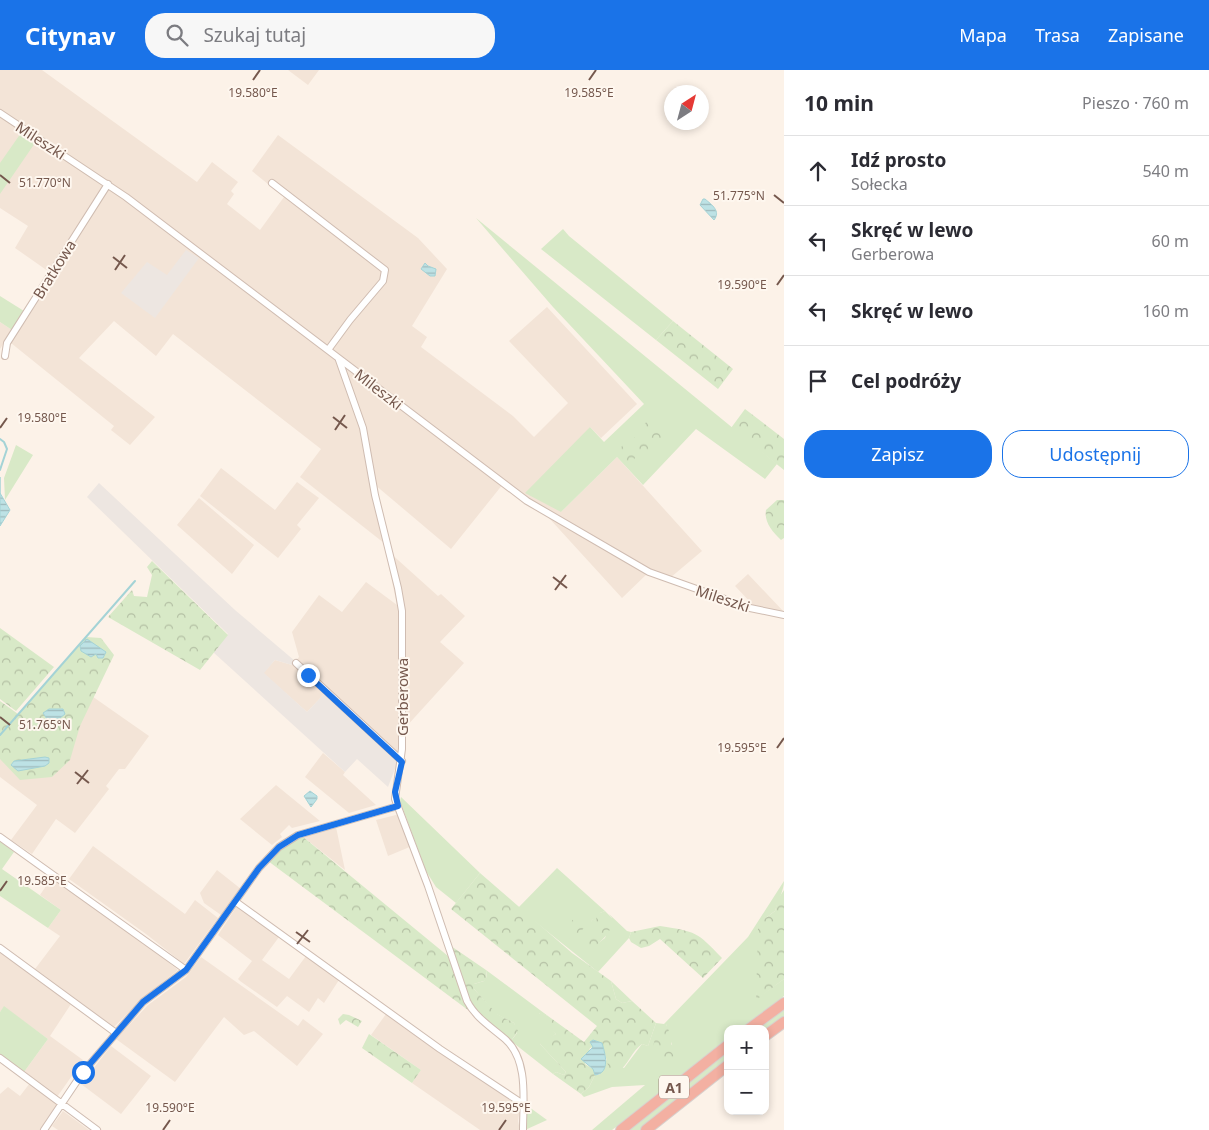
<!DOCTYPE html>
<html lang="pl">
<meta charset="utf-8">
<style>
body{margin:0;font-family:"Noto Sans",sans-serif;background:#f7f7f7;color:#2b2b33}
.controls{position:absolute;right:15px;bottom:15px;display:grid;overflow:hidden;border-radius:10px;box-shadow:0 2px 8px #0003}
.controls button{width:45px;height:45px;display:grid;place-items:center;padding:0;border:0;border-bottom:1px solid #e1e1e2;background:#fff;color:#2b2b33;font:25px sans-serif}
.compass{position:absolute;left:664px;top:15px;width:45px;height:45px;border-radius:50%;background:#fff;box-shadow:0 2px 8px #0003;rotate:36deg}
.stop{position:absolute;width:15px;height:15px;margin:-11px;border:4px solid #1a73e8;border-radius:50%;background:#fff}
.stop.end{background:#1a73e8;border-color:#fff;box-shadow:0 1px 5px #0008}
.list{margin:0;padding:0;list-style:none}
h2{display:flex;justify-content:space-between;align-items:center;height:65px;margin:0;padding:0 20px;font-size:21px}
h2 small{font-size:16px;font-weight:400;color:#7c7c81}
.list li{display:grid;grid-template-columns:32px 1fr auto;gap:15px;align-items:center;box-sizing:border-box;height:70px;padding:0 20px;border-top:1px solid #e1e1e2}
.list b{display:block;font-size:19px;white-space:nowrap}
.list p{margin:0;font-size:16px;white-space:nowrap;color:#7c7c81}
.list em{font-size:16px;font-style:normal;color:#7c7c81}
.actions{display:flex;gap:10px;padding:15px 20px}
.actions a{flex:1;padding:11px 0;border:1px solid #1a73e8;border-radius:20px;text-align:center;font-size:18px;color:#1a73e8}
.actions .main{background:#1a73e8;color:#fff}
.icon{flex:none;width:28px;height:28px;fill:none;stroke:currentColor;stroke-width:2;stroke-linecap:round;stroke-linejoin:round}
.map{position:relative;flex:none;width:784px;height:1060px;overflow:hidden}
header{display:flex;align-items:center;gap:30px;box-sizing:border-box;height:70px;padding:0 25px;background:#1a73e8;color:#fff}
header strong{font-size:24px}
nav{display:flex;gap:28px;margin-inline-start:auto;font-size:18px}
.search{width:350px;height:45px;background:#f7f7f7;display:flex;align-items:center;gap:12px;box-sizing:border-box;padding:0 18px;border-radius:20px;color:#7c7c81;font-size:19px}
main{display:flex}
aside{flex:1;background:#fff}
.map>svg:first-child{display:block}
.residential{fill:#f3e4d7}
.industrial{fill:#ede6e1}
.green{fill:#d8e9c7;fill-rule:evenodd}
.forest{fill:url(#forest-crowns)}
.water{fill:url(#water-rules);stroke:#a4d3d6}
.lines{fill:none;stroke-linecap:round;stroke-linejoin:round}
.stream{stroke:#a4d3d6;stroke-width:2}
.minor-casing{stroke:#cfbcb1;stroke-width:8}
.highway-casing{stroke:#d8d0cd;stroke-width:12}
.minor{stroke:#fff;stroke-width:6}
.highway{stroke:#f3b0a2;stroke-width:10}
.route{stroke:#1a73e8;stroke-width:6}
.ticks{fill:none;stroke:#75584d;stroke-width:2}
.labels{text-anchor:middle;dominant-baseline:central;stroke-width:4;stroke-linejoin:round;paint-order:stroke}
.shield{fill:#fef7ef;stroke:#9e887e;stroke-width:1}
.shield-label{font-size:14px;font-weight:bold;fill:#75584d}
.street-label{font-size:15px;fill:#75584d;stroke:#fef7ef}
.ticks-label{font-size:12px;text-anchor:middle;fill:#75584d;stroke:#fef7ef;stroke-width:4;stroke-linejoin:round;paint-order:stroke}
</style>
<header>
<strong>Citynav</strong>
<div class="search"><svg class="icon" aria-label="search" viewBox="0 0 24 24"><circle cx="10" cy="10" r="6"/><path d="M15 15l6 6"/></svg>Szukaj tutaj</div>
<nav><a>Mapa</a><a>Trasa</a><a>Zapisane</a></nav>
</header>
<main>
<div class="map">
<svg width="784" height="1060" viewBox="0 0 784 1060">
<defs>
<pattern id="forest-crowns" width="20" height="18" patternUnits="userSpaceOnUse" patternTransform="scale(1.25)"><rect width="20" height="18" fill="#d8e9c7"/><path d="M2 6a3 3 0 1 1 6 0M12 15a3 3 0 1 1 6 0" fill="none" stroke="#b4c0a4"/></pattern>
<pattern id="water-rules" width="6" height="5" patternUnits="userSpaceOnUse" patternTransform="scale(1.25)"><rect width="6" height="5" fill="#bde2e5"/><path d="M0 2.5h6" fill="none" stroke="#9ebabc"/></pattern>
</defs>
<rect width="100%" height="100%" fill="#fcf2e8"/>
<path class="residential" d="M0,0H42L197,112L212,92L238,112L231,121L234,124L227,134L260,160L284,127L252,101L278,65L418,168L447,199L412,256L427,267L421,277L513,346L534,367L568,333L509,271L547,237L637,334L601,368L590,357L561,442L617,387L702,481L670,508L649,502L622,528L538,436L503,414L451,479L374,414L388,481L438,526L441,524L465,546L440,572L464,593L405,658L402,691L327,621L307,642L263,603L275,590L292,595L299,587L292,562L319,525L342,542L366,512L397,535L384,473L300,407L321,379L173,264L156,286L114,251L79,288L155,347L130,375L111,360L114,356L11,273L55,206L15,178L28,156L0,138Z
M288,0H319L308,15Z
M0,252L12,260L0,279Z
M221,398L275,440L297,412L319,428L297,455L301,459L278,488L200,426Z
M199,428L254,475L232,504L177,455Z
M748,504L784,542L754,536L735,516Z
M56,601L149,666L125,699H119L106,716L109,719L75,763L56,749L32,784L11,770L37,735L0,707V665Z
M323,683L345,702L343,705L376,735L349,743L305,707Z
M276,715L320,751L292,758L289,755L280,764L282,767L272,775L240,749Z
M396,745L400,747L412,776L388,786L376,750Z
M336,757L345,800L302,766Z
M93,776L185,844L195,830L218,848L184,894L146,864L69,809Z
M217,800L241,819L221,845L204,833L200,823Z
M52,807L140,869L178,900L144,927L114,957L35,899L60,866L48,858L61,840L40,825Z
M237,836L279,867L262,890L289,909L306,886L339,910L324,933L318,928L309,942L287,926L277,937L240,911L238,909L252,891L218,865Z
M0,882L71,934L50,966L83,990L57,1027L24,1002L48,969L4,937L0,942Z
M201,887L298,956L303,949L323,964L297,996L254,961L244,965L224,947L175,1012L116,969L148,935L186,907Z
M386,944L520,1037L518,1051L520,1060H480L412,1013L421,1000L371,965Z
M111,976L151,1006L121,1044L81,1014Z
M30,1013L59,1034L40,1060H0V1024L8,1017L20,1026Z
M63,1041L89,1060H58L52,1056Z"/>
<path class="industrial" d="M186,180L199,188L155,248L121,223L147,192L167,205Z
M99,413L235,540L295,591L292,595L275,590L264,603L307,642L325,623L398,691L388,717L357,689L345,702L213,582L228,564L87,427Z"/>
<path class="green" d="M21,63L35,73L0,124V93Z
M476,148L777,394L765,409L696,359L643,415L617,387L561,442L525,423L590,357L604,372L644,334L553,237Z
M563,159L569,166L673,251L656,270L541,179Z
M0,226L24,241L12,260L0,252Z
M16,375L33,385L5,430L4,408Z
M401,727L480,803L456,833L436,817L426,801L400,731Z
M0,771L14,782L2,799L61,840L48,858L0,826Z
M557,798L605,841L600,843L596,852L592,849L590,869L597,874L605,868L612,848L609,844L627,861L631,862L629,868L598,902L518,838Z
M784,811C784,820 778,831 775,841L767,847L756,929L784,909V926L740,959H728V968L612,1060H592L645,1015L612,1017L584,1027L581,1024L589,1017L595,1005H599L607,989L624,998L642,974L648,976L656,953L664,954L748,867ZM666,954L673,979L665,996V992Z
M486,900L548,946L539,943L556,964L540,974L566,1002L564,1005L556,1002L553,1004L511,971L517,963L514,953L496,944L474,919V914L484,911L487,907Z
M611,911L632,931L622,933L616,929Z
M4,936L48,969L24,1002L0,984V942Z
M784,937V948L765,962V959H755Z
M728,979V991L641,1060H627Z
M525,1034L547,1050L525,1060Z"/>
<path class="forest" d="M673,251L733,299L718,319L656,270Z
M745,339L784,369V400L731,358Z
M652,350L666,364L650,381L637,385L628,398C618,386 617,372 634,367L639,375L649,367L640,360L647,351Z
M777,430H784V468L781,470C772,461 764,452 766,440Z
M152,491L228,565L200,600L108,547L132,520L134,526L147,527L152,505L147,497Z
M0,558L54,597L16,641L0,629Z
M86,567L101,568L114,585L80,656L70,690L52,707L20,710L0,689V631L18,644Z
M302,766L448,886L468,940L268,791L289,773Z
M480,803L572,883L611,911L616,929L622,933L632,931L656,953L648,976L642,974C632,981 628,995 618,1002L609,999L602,973L593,970L590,972L593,977L590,978L585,994L593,999L595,1005L589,1017L581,1024L553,1004L556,1002L564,1005L566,1002L540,974L541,971L556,964L542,952L539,942L548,946L584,972L597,956L451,839Z
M784,820V909L756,930L758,858L763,850L775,841L778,829Z
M605,841L612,848C613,864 600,871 590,881L583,878L581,874L590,869L589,859L592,849L596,851L597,844Z
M585,843L589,848L588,854L573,869L568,868L565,864L571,852L578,844Z
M660,856C697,862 696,861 722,888L703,908L660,869L649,876L641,878L631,872L629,868L631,862Z
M451,876L486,900L487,910L474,914V919L497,944L514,953L518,961L511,971L478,942L469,930Z
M343,944L349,945L362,951L358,957L346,950L340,955L338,949Z
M666,954L671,966V974L678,982L679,987L665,997V992L661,993C646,982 655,965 666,954Z
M369,964L421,1000L412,1013L362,978Z"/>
<path class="water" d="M703,129H705C712,135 721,141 714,150L700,135Z
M425,193L428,196L436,199L435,206H430L421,199Z
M0,407V423L10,440L0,456Z
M87,569L106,582L103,588H98L96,584L91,587L81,581L80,576Z
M49,639H63L65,644L60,648L47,649L43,643Z
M45,687L49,688V693L45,696L18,701L11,695L14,691Z
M310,721L317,726V729L311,737L304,726Z
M593,970L602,973C605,983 611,1003 595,1005L593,999L581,989L593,977L590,972Z"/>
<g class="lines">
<path class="stream" d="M0,369L4,372L7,379L0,400
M0,665L135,511"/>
<g class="minor-casing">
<path id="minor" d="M0,43L126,127L527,431L649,502L750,538L784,545
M272,113L385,200L383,211L350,250L328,280
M5,286L7,273L108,114
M339,290L363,358L375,425L398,518L402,541V679L395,729L428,816L467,931C475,947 491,957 505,969C529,990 523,1031 523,1060
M296,593L402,691
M0,767L186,900
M236,832L440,979L523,1034
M0,878L116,963
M0,988L97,1060
M44,1060L83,1002L143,932L186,900L259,798L279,777L298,765L398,736"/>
</g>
<g class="highway-casing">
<path id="highway" d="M749,959L784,933
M765,966L784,952
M621,1060L728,975
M646,1060L728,995"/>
</g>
<use href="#minor" class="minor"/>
<use href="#highway" class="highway"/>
</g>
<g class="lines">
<path class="route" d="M83,1002L143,932L186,900L259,798L279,777L298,765L398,736L395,722L402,692L308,605"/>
</g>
<path class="ticks" d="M253,10L260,0M589,10L596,0M0,105L10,113M774,125L784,133M113,187L127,198M115,200L125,185M777,215L784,205M333,347L347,358M0,358L7,348M335,360L345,345M553,507L567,518M555,520L566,505M0,647L10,655M777,678L784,668M75,702L89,713M77,714L88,700M0,821L7,811M296,862L310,872M297,874L308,860M163,1060L170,1050M499,1060L506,1050"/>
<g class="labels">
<rect class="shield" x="659" y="1005.5" width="30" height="23" rx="4"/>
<g class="shield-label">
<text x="674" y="1017">A1</text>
</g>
<g class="street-label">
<text transform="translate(41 70) rotate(33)">Mileszki</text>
<text transform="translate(54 199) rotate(-58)">Bratkowa</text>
<text transform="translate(379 319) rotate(38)">Mileszki</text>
<text transform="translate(723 528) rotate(18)">Mileszki</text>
<text transform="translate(402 627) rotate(-90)">Gerberowa</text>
</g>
</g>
<g class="ticks-label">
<text x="253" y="27">19.580°E</text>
<text x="589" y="27">19.585°E</text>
<text x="45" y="117">51.770°N</text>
<text x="739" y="130">51.775°N</text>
<text x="742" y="219">19.590°E</text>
<text x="42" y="352">19.580°E</text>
<text x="45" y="659">51.765°N</text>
<text x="742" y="682">19.595°E</text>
<text x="42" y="815">19.585°E</text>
<text x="170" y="1042">19.590°E</text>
<text x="506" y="1042">19.595°E</text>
</g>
</svg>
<div class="controls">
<button>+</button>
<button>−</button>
</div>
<svg class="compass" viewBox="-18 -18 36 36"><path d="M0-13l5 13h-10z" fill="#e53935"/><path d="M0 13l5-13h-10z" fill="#7c7c81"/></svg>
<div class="stop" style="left:83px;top:1002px"></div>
<div class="stop end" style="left:308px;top:605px"></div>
</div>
<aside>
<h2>10 min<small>Pieszo · 760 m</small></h2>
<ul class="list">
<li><svg class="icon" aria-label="ahead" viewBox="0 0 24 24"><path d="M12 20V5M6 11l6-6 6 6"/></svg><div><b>Idź prosto</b><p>Sołecka</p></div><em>540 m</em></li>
<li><svg class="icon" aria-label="left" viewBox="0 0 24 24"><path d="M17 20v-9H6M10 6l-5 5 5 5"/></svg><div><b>Skręć w lewo</b><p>Gerberowa</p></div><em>60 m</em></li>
<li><svg class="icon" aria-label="left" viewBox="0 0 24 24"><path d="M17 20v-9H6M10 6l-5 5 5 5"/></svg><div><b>Skręć w lewo</b></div><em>160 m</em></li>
<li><svg class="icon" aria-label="arrive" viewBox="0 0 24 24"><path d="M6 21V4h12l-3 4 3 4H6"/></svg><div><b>Cel podróży</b></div></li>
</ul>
<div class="actions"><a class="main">Zapisz</a><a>Udostępnij</a></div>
</aside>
</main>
